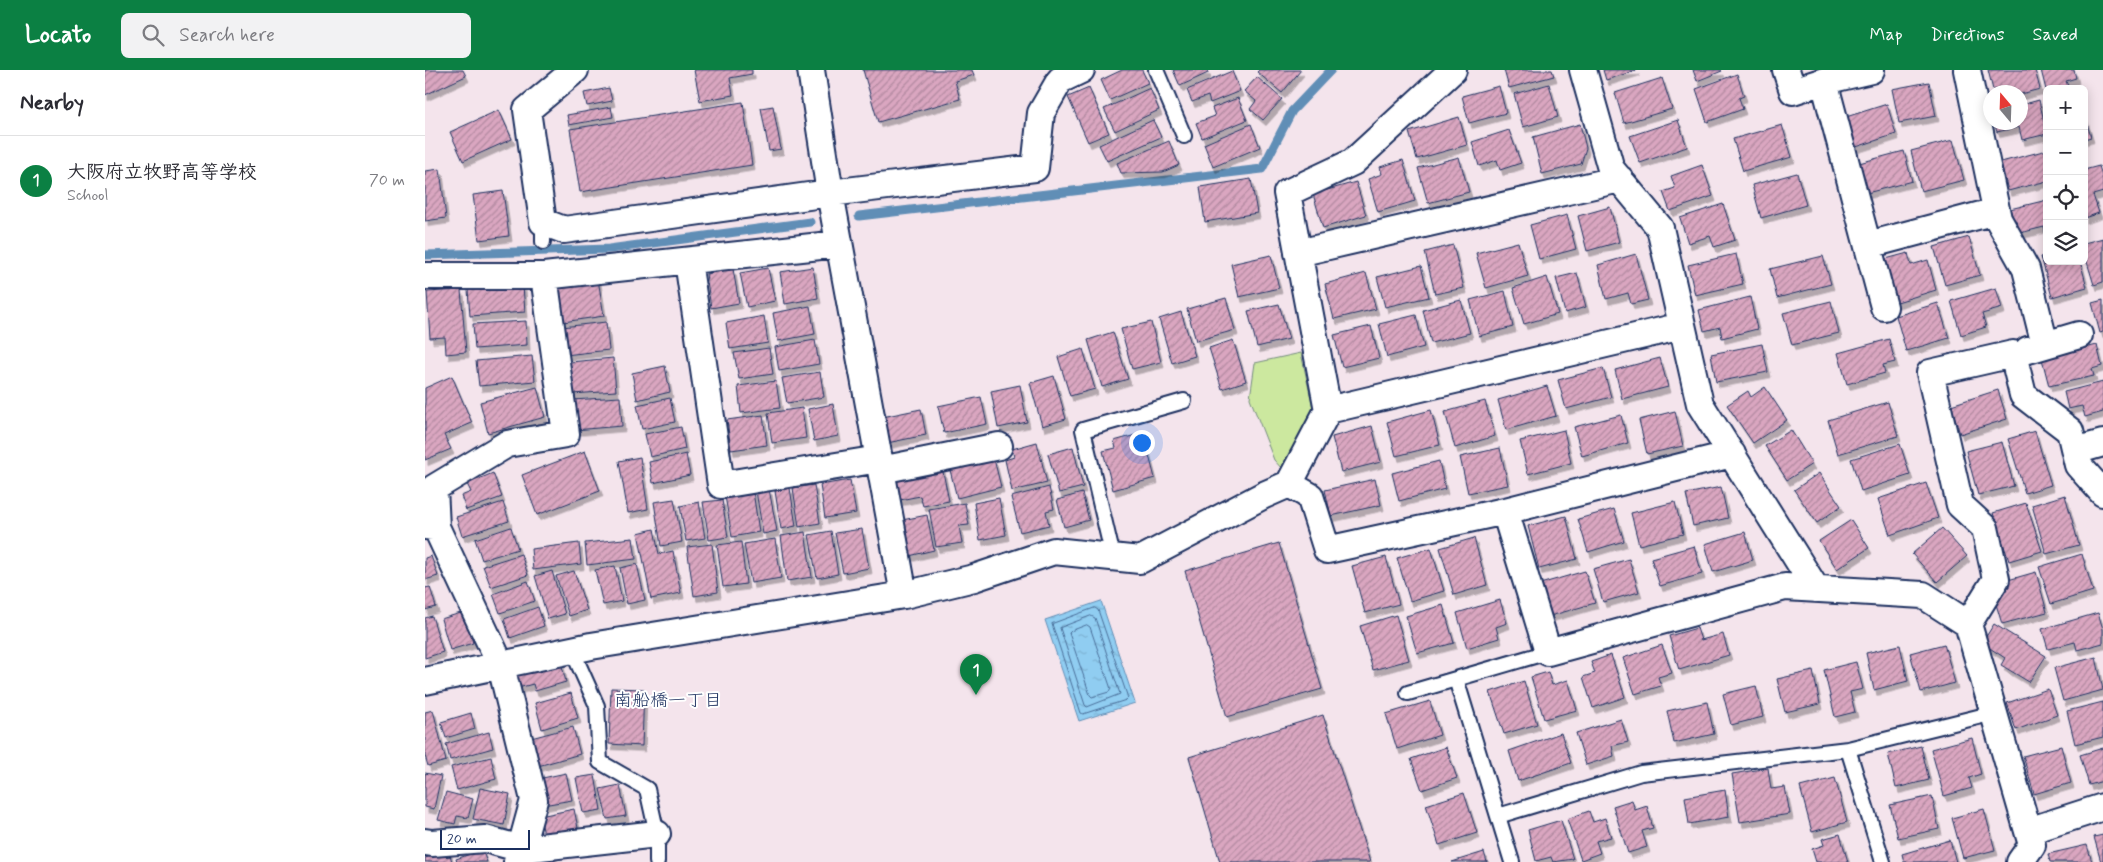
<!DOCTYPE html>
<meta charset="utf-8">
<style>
body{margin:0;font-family:Mynerve,"Klee One",sans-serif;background:#f2f2f3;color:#2b2b33}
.controls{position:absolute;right:15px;top:15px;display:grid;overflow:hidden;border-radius:8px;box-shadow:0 2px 12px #0003}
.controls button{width:45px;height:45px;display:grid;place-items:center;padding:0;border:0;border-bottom:1px solid #e1e1e2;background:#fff;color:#2b2b33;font:25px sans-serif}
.compass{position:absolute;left:1558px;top:15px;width:45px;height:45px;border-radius:50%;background:#fff;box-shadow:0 2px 12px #0003;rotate:341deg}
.scale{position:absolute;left:15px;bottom:12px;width:90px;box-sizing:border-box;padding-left:5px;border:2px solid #1b2f5e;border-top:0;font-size:14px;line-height:18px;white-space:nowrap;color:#1b2f5e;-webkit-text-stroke:4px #fff;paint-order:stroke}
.you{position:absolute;left:716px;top:372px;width:18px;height:18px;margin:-12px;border:4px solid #fff;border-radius:50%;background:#1a73e8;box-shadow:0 0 0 8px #1a73e833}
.badge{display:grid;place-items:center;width:32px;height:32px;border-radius:50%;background:#0b8043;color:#fff;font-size:16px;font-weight:700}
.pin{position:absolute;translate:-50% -41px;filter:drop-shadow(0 1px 2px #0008)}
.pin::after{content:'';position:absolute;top:26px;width:18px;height:15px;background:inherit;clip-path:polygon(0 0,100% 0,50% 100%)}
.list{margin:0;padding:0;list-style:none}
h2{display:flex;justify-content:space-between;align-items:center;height:65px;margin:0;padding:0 20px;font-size:21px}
h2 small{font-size:16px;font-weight:400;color:#7c7c81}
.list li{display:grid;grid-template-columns:32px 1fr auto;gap:15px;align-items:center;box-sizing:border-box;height:90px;padding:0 20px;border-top:1px solid #e1e1e2}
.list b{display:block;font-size:19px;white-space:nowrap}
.list p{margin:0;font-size:16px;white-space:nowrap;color:#7c7c81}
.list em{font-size:16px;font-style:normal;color:#7c7c81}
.icon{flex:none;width:28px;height:28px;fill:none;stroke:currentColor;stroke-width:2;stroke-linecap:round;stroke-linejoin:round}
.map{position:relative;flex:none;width:1678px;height:792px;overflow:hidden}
header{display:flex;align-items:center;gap:30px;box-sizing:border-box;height:70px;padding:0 25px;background:#0b8043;color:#fff}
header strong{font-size:24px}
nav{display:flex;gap:28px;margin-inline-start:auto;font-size:18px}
.search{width:350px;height:45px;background:#f2f2f3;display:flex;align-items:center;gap:12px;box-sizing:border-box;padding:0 18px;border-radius:8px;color:#7c7c81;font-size:19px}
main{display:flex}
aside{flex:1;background:#fff}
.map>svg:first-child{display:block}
.park{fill:#cce89f;stroke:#748c7e}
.water{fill:url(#water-ripples);stroke:#618eb6}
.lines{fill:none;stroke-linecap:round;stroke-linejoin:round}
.shore{stroke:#4a6e99;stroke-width:1}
.stream{stroke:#618eb6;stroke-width:9}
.building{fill:url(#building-hatch);stroke:#1b2f5e;filter:url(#shadow)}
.lane-casing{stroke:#1b2f5e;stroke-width:18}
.street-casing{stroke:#1b2f5e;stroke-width:30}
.lane{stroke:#fff;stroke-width:14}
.street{stroke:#fff;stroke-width:26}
.labels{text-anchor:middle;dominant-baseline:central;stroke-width:4;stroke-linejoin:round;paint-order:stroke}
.neighbourhood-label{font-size:18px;fill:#1b2f5e;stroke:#fff}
</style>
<header>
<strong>Locato</strong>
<div class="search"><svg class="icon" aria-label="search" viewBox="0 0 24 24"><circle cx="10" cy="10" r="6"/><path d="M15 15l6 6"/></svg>Search here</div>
<nav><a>Map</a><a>Directions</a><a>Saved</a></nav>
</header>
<main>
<aside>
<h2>Nearby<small></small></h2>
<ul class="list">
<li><span class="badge">1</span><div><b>大阪府立牧野高等学校</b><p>School</p></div><em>70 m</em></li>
</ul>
</aside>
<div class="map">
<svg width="1678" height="792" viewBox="0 0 1678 792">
<defs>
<pattern id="water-ripples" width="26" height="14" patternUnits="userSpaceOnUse" patternTransform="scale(1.25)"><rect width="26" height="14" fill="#90cdf1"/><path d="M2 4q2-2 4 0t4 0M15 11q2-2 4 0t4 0" fill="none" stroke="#7cb0d1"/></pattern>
<pattern id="building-hatch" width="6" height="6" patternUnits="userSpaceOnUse" patternTransform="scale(1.25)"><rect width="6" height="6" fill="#daa6c0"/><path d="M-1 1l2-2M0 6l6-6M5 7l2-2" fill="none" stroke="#b0889f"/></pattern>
<filter id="shadow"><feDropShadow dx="3" dy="5.5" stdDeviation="0" flood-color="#0004"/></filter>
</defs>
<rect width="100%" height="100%" fill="#f4e4ec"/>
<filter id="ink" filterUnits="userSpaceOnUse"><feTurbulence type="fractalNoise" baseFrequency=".02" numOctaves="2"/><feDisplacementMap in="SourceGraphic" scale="10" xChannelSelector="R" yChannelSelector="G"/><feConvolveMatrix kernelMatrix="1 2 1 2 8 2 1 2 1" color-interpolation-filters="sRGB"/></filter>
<g filter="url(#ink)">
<path class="park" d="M876,283L888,338L858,400L849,390L825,328L830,293Z"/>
<path class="water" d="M676,531L710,633L654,651L620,550Z"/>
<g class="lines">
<path class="shore" d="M670,538L673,540L703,628L701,630L658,644L656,643L627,554Z
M666,546L670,548L695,624L662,637L660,635L635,558Z
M662,555L665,557L686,619L684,622L667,627L665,625L644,563L646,561Z"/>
<path class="stream" d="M434,146L837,99L867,41L906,0
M0,185L184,179L385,152"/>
</g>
<path class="building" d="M0,0H38L41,6L0,25Z
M269,0H327V4L305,8L308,25L275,31Z
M438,0H547L549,5L530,11L535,29L453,52Z
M697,0H717L723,13L685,30L676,10Z
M748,0H782L783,3L755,16Z
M834,0H876L857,23L832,2Z
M1079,0H1127L1129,6L1084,18Z
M1178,0H1212L1181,10Z
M1268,0H1296L1297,1L1272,11Z
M1563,0H1610L1615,19L1596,24L1583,22L1581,17L1568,20Z
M1616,0H1649L1651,8L1641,11L1644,19H1622V24Z
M807,1L815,21L785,33L783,26L767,32L762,20Z
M1312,4L1319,26L1314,28L1318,39L1282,52L1271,19Z
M832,7L857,29L838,50L825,39L831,31L819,21Z
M1237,8L1247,39L1199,53L1190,23Z
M1504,12L1511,46L1474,53L1467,19Z
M1124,14L1133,47L1098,57L1089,24Z
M1074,16L1081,43L1044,53L1037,26Z
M184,18L187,31L162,36L159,23Z
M664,18L684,63L663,72L643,27Z
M725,18L734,40L690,61L679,39Z
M813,28L822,50L777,68L771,53L790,46L787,38Z
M1614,30L1622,64L1597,70L1594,57L1572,62L1569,52H1596V35Z
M318,32L327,95L155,122L145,59Z
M1462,34L1471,64L1431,77L1421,47Z
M348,36L356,79L344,81L336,38Z
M186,37L188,47L144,55L142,45Z
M74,40L87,69L38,91L25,62Z
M1659,44L1666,67L1659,69Z
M1034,47L1042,75L992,89L984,62Z
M728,50L736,67L682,91L674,75Z
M1253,50L1262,77L1215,93L1205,66Z
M826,54L835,77L788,97L779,74Z
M1155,54L1161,78L1156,94L1117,104L1108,67Z
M1357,55L1367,87L1318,101L1308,69Z
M1084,60L1096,93L1075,100L1072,90L1054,96L1047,72Z
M1528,70L1539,110L1496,121L1486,81Z
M744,71L754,95L738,102L696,103L692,93Z
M1622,80V111L1583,121L1576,92Z
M1479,81L1487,111L1442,123L1434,93Z
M1034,87L1044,122L1003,133L993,98Z
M978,90L990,131L953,142L943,109L957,104L955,97Z
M1277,95L1288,126L1245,141L1238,122L1250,118L1246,106Z
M1674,96L1678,109V122L1668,125L1674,143L1659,148V100Z
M15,99L21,148L0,151V101Z
M1372,103L1381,135L1336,148L1327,115Z
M826,109L832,143L780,152L775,117Z
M931,112L941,145L898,158L888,124Z
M78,121L84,166L54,170L48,125Z
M1622,130V169L1619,157L1591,164L1585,139Z
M1298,134L1310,170L1289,177L1285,166L1263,173L1255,148Z
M1185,137L1194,172L1162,181L1153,146Z
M1142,145L1151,179L1114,189L1105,155Z
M1544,167L1555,205L1520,215L1509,177Z
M1678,168V212L1669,215L1659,182V173Z
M1093,172L1103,206L1061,218L1051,183Z
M1028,175L1039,218L1010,224L1000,182Z
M1483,183L1486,195L1503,190L1511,220L1469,233L1457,190Z
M1211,184L1223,230L1206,234L1203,223L1181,229L1173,195Z
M1311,184L1318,214L1270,225L1263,195Z
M846,185L854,218L814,227L806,194Z
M1622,185V191H1655L1662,217L1627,227L1616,187Z
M1398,186L1406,214L1352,228L1345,199Z
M996,196L1004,227L960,237L952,207Z
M388,197L393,228L360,234L355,202Z
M343,198L350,231L322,237L315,203Z
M308,199L314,233L286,238L281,204Z
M941,203L951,239L909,249L900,214Z
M1152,203L1161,237L1140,243L1131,208Z
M1122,207L1133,244L1099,254L1088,218Z
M173,209L179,246L138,252L133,215Z
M98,216L100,242L45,246L43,220Z
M1571,218L1577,238L1557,244L1561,257L1536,265L1526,231Z
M36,220L41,282L21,284L20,267L5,268L2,222Z
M1080,221L1088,257L1054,266L1045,230Z
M1325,227L1332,259L1297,268L1295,257L1279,261L1274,240Z
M801,228L810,260L771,271L762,239Z
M1036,230L1045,263L1006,273L998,240Z
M1678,230V262L1675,263L1667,233Z
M1406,231L1414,263L1367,275L1358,243Z
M1513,233L1524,268L1481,281L1471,246Z
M854,234L864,269L832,277L823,241Z
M385,236L390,264L353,271L348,243Z
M756,242L770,286L747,293L734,249Z
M991,245L999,277L962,287L954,254Z
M339,246L343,273L305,279L301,253Z
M101,251L102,275L50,279L48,254Z
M181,252L184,280L140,285L137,257Z
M726,252L736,292L707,299L696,259Z
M946,256L954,288L917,297L909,265Z
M688,262L703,309L677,317L663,270Z
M1464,269L1470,292L1458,295L1460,303L1422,314L1413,283Z
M390,270L394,294L354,301L350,277Z
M808,270L821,311L797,319L784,278Z
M1337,274L1343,302L1291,312L1286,284Z
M1672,275L1677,296L1667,299L1669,306L1624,316L1617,289Z
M344,278L348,304L314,309L309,283Z
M658,279L670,319L645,326L633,287Z
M107,286L110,311L54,316L51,291Z
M188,288L191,321L147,324L145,292Z
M1235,288L1243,317L1197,329L1190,300Z
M240,296L245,322L212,330L207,303Z
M1178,298L1186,327L1141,339L1133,310Z
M395,302L399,327L362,333L357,308Z
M27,306L47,353L19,365L26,379L0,390V318Z
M629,306L641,349L617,356L605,313Z
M351,311L355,338L316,343L313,316Z
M1678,312V342L1660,347L1657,336L1643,339L1639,322Z
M595,315L602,352L573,358L566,321Z
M1122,316L1131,346L1081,360L1073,330Z
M112,317L120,347L63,363L55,332Z
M1340,317L1362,350L1328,373L1302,335L1323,321L1326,327Z
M1573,320L1582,349L1535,364L1526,335Z
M195,327L197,356L149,360L147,330Z
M556,327L562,354L519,363L513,336Z
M245,328L250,352L217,359L212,335Z
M1060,331L1070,366L1030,378L1020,342Z
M1463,332L1473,366L1413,384L1403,350Z
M408,334L413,366L389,371L383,339Z
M377,338L381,368L347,373L343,343Z
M496,339L501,365L462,373L457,347Z
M1006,340L1015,375L971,386L962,352Z
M1250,341L1258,376L1222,384L1214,350Z
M338,345L342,375L306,380L302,350Z
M1196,345L1203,373L1157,386L1149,357Z
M947,356L956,392L916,402L907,367Z
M256,357L260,379L225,387L220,364Z
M1139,360L1146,393L1103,404L1095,371Z
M1366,360L1387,394L1362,410L1340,376Z
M1610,361L1626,415L1600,423L1583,369Z
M718,363L730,408L688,420L678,381L691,378L689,371Z
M612,372L622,413L587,421L580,390L589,387L587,379Z
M1577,372L1589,416L1553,425L1541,381Z
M1475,374L1485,405L1436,421L1426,389Z
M648,377L658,417L634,423L623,384Z
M1075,378L1083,415L1043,423L1035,387Z
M160,381L175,421L112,445L97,405Z
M261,384L265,405L228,413L224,392Z
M215,387L223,439L203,443L194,391Z
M569,389L576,417L532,428L525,400Z
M1014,391L1020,419L974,431L967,403Z
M517,397L524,431L498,436L495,426L475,430L470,406Z
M68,403L77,427L41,440L36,426L46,422L42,414Z
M1394,403L1416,436L1392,453L1369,420Z
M950,409L956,435L906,446L900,420Z
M425,410L431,443L400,448L395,415Z
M1501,413L1513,448L1465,465L1453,429Z
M389,415L395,453L374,457L368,418Z
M624,417L629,439L621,441L624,455L595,462L586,427Z
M1296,417L1303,448L1268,456L1261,424Z
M365,418L371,456L356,459L350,421Z
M344,419L352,461L338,464L331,421Z
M328,421L334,462L307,467L300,426Z
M657,423L664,450L639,457L632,430Z
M1640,425L1654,475L1621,484L1607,435Z
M574,428L581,465L555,470L549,433Z
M249,429L257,472L236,476L229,432Z
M297,430L303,467L284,470L278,432Z
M78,432L84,451L37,466L31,447Z
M274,432L280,468L261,471L255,436Z
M1250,432L1258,464L1214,475L1206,443Z
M540,433L544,455L534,456L537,473L511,477L504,439Z
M1601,433L1617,481L1584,491L1568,443Z
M1189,439L1199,471L1163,482L1153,449Z
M502,445L509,480L480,487L472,451Z
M1141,446L1152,489L1114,499L1103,456Z
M1426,450L1444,478L1412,499L1394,471Z
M86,457L93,479L57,490L50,469Z
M1517,458L1542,486L1512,512L1487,484Z
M229,459L234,484L248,481L256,523L226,529L213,463Z
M437,459L444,498L418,503L410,463Z
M406,461L413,504L392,508L384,465Z
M380,462L387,507L362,511L356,466Z
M1320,462L1328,490L1288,502L1280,474Z
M208,468L211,489L162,495L160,473Z
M1049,468L1062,515L1029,525L1015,478Z
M350,469L356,508L326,513L319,474Z
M316,472L321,514L298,517L292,475Z
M154,473L156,494L108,500L106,479Z
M854,473L897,619L802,647L760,501Z
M287,474L293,522L269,526L262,477Z
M1269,476L1277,504L1235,516L1226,488Z
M1006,478L1019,521L985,531L972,488Z
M96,484L103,505L66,517L58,496Z
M1657,484L1668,521L1626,534L1614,497Z
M6,486L13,506L0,510V488Z
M961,487L974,534L940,543L927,496Z
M1204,489L1214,522L1178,532L1168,499Z
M212,494L220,530L202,534L195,498Z
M190,496L197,531L178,535L170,500Z
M127,501L140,544L123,549L110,506Z
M149,501L162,540L144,546L131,506Z
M1160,501L1170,533L1125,546L1115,514Z
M1611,502L1622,542L1577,554L1567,521L1584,517L1583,510Z
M103,511L110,531L75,543L68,524Z
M5,517L11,537L0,540V518Z
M1075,530L1082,553L1071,557L1074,568L1042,578L1032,543Z
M1018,535L1029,573L992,583L981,546Z
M113,537L119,556L85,568L79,549Z
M39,542L48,573L25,580L16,549Z
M1673,543L1678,559V573L1652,580L1650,572L1623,579L1617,559Z
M971,545L984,590L948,600L935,556Z
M7,546L18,582L0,588V548Z
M1569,554L1621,586L1604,612L1576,595L1580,588L1557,573Z
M1272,558L1276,570L1298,564L1304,585L1254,600L1244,566Z
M1519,574L1530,613L1496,622L1485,583Z
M1237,575L1247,603L1233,607L1236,616L1210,624L1198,588Z
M1475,575L1483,611L1449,620L1441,583Z
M1186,585L1200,627L1168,638L1158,607L1170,603L1166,592Z
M1671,587L1678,620L1638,631L1629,598Z
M136,592L141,612L110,621L108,614L93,618L90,605Z
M1431,592L1438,619L1425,622L1430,642L1410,647L1399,600Z
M1388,601L1395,634L1360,642L1352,609Z
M1123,602L1127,615L1143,610L1152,640L1119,649L1106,607Z
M1099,611L1112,654L1079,664L1065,622Z
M1331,616L1338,647L1306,655L1298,624Z
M186,618L219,619L217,676L184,674Z
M1623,619L1632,645L1591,660L1582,633Z
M146,623L153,648L117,659L110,633Z
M1005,631L1015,665L972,679L961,644Z
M1282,632L1289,664L1249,673L1242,641Z
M1678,632V667L1650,674L1642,641Z
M8,640L21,691L3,696L0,686V642Z
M46,643L50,659L21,668L16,652Z
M898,645L945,792H795L764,687Z
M1196,649L1203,672L1187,676L1189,686L1161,695L1151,663Z
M148,657L155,684L113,696L106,668Z
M64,662L68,678L25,690L21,674Z
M1136,663L1146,693L1093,711L1084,681Z
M1547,668L1556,704L1544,708L1547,718L1519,726L1506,679Z
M1496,676L1504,710L1471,718L1463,684Z
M1636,676L1646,713L1609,724L1598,686Z
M1021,677L1032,708L997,720L986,689Z
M1678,678V711L1664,715L1655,685Z
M66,687L71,709L32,720L26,697Z
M1343,698L1346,719L1360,717L1365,744L1315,752L1307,704Z
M0,703L16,706L9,739L0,737Z
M141,703L147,730L118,735L113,709Z
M170,705L176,740L158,743L151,708Z
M1410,708L1422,752L1387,762L1375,717Z
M195,715L201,746L182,749L175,719Z
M55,718L85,724L79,755L48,749Z
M1300,720L1304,747L1264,754L1260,727Z
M21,722L48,729L43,748L32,746L30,754L13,750Z
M1039,723L1052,763L1014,775L1001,735Z
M1507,726L1514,759L1473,768L1465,735Z
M1207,730L1210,740L1222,736L1228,758L1217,761L1222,777L1203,783L1188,736Z
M149,739L153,758L119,765L115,746Z
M1559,739L1570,780L1538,788L1527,748Z
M1164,741L1168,752L1180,748L1186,767L1171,771L1175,783L1156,790L1142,749Z
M1136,750L1148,789L1128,792L1126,787L1111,791L1103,760Z
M1415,764L1423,792H1391L1387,779L1399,775L1397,769Z
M1678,765V792H1676L1669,767Z
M1525,770L1531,792H1479L1477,784Z
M1662,775L1667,792H1625L1623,784Z
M57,780L62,792H32L31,789Z
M24,781L27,792H0V788Z
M1059,782L1062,792H1027Z
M129,785L130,792H103L102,790Z"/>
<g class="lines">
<g class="lane-casing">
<path id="lane" d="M731,0L759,66
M118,172V152
M688,487L658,360L759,331
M147,580L172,636L175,692L222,719L232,764V792
M1031,609L1087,792
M983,623L1123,582
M1423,679L1458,792
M1073,746L1216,703L1423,679L1569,643"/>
</g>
<g class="street-casing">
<path id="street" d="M150,0L102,40L118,152L139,160L405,123L610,98L616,43L635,10L656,0
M1158,0L1186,99L1235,158L1275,334L1391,519
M1361,0L1368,21L1399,11L1446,0
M1542,0L1573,149L1601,199L1620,275
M1399,11L1459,237
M1443,175L1571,141
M873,183L1195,109
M263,191L296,415L454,389
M0,206H119L414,174
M1603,280L1654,265
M903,340L1257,256
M1650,381L1678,373
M456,400L574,376
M864,414L903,340L862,123L928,92L1028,0
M1080,441L1307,384
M0,456L11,457L76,596L109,730L92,792
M11,457L9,418L82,374L141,364L119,206
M479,525L549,508L629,481L715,490L839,425L864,414L885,426L902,480L1080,441L1123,582L1360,517L1498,525L1543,554L1607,775L1595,792
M1543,554L1571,509L1560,458L1535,435L1505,303L1588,284L1598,325L1645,361L1653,395L1678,423
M0,611L166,576L479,525L405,123L386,0
M1603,761L1678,737
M0,772L7,773L60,769L97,779L232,764"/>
</g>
<use href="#lane" class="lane"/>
<use href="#street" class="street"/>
</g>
</g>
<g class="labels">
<g class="neighbourhood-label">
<text x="243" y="631">南船橋一丁目</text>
</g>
</g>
</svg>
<div class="controls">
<button>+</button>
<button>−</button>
<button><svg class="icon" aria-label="locate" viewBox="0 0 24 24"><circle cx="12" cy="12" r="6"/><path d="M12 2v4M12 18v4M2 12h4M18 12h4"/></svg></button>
<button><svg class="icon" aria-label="layers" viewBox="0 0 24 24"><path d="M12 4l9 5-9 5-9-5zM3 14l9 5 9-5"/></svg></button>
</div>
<svg class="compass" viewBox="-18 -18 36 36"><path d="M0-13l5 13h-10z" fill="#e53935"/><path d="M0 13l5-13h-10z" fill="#7c7c81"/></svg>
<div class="scale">20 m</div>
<div class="you"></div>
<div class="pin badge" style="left:551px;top:625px">1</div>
</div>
</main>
